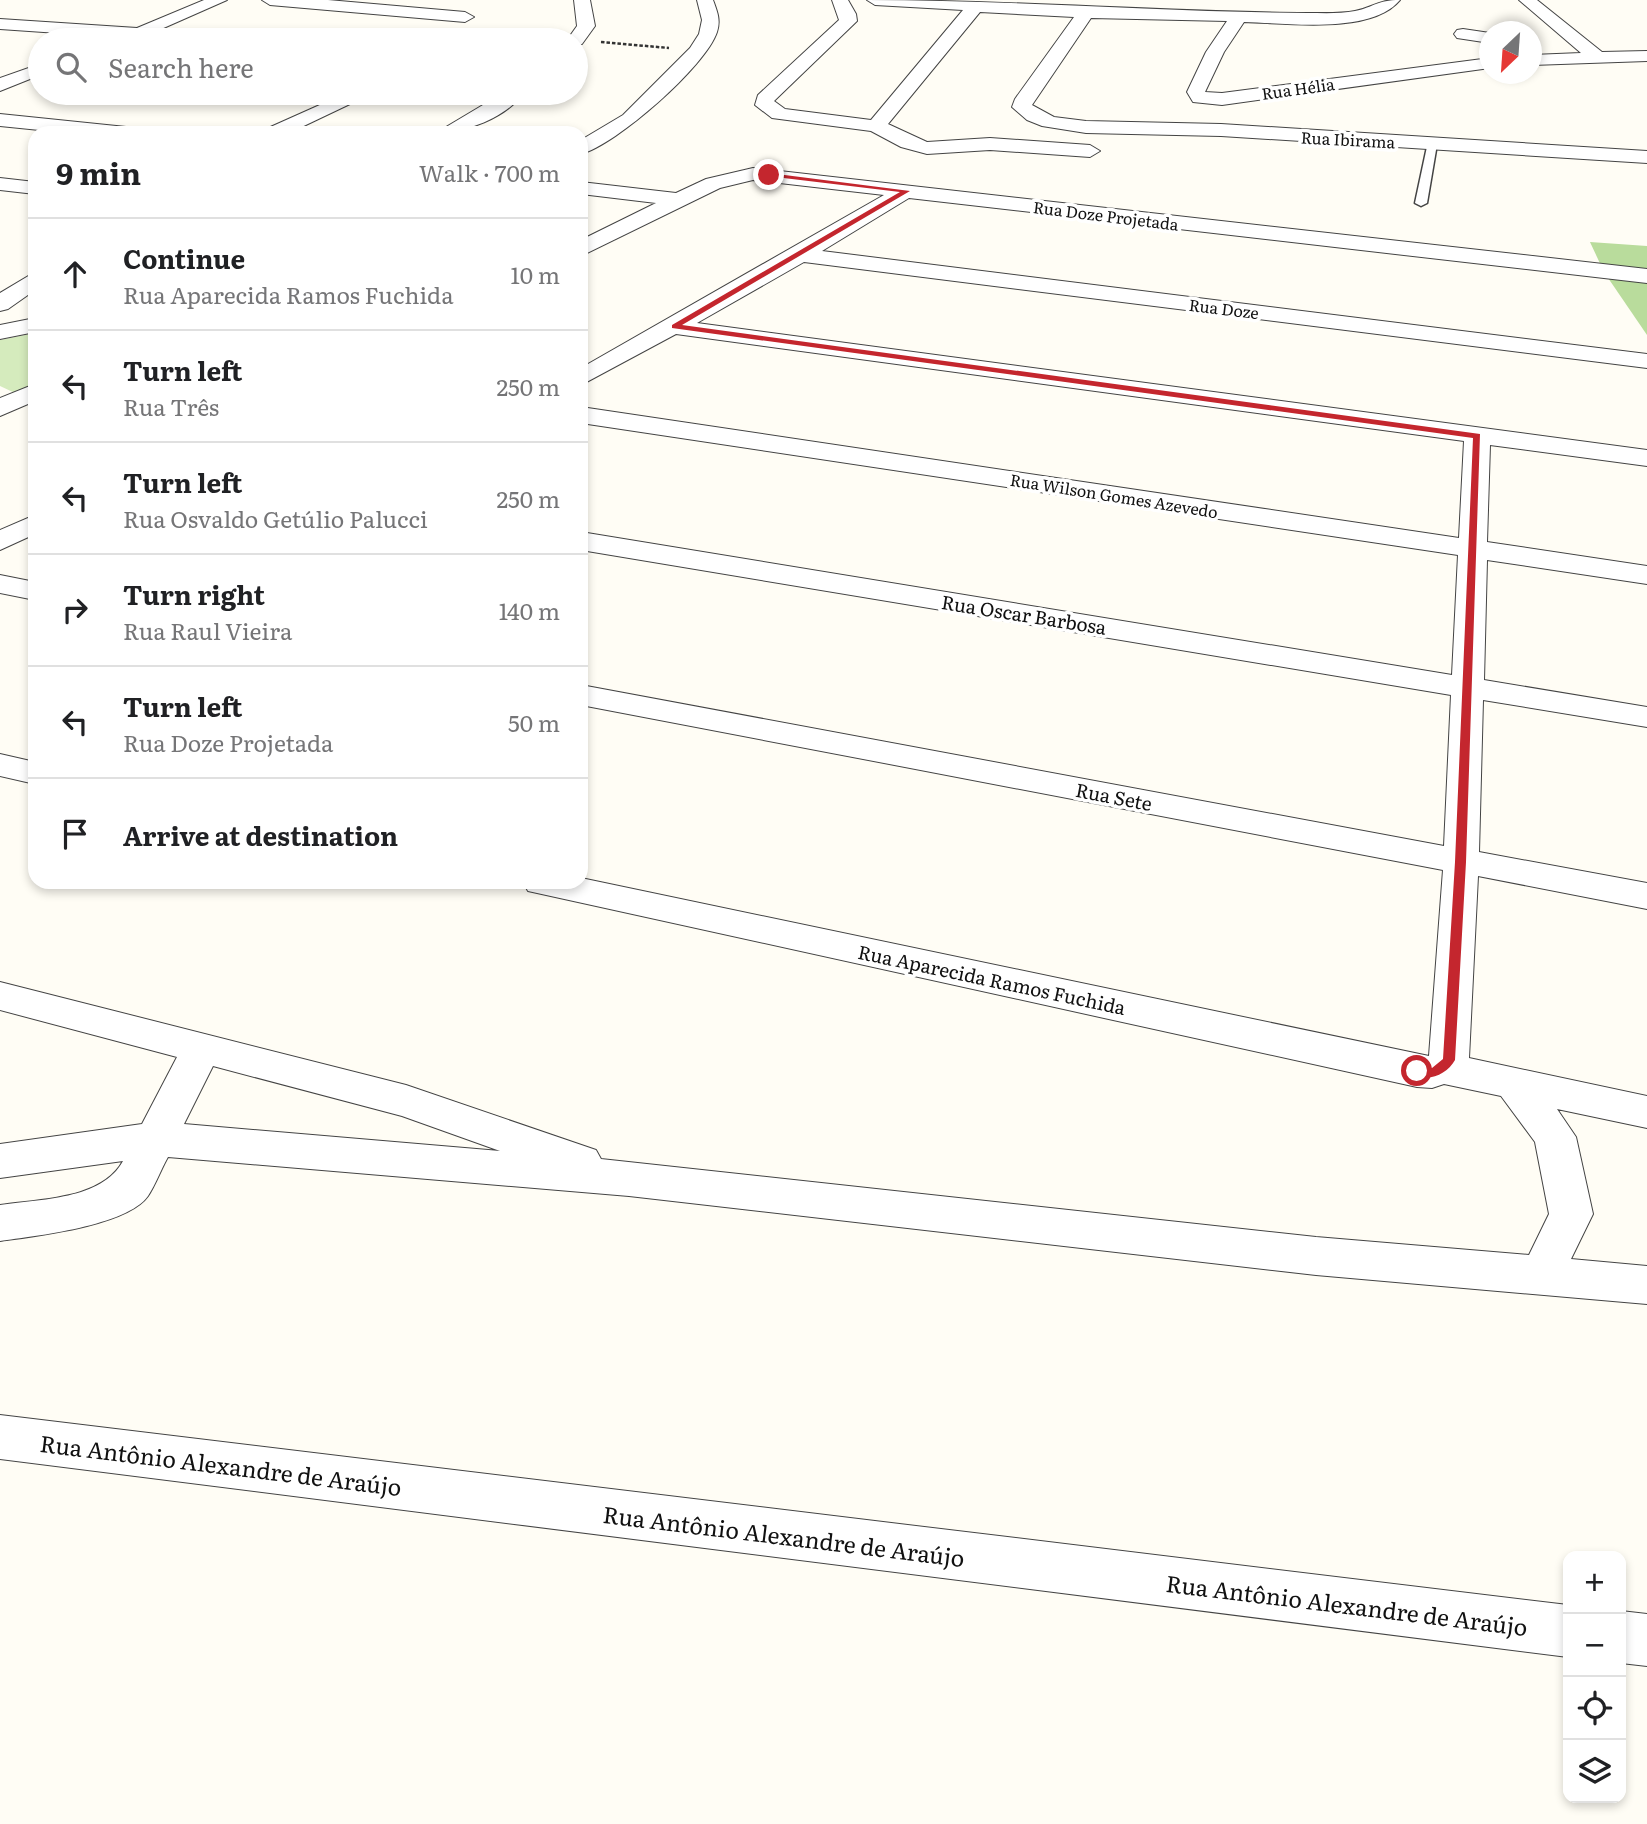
<!DOCTYPE html>
<meta charset="utf-8">
<style>
body{margin:0;font-family:Literata,serif;background:#f2f2f2;color:#202124}
.controls{position:absolute;right:21px;bottom:21px;display:grid;overflow:hidden;border-radius:14px;box-shadow:0 4px 10px #0003}
.controls button{width:63px;height:63px;display:grid;place-items:center;padding:0;border:0;border-bottom:2px solid #e0e0e0;background:#fff;color:#202124;font:35px sans-serif}
.compass{position:absolute;left:1479px;top:21px;width:63px;height:63px;border-radius:50%;background:#fff;box-shadow:0 4px 10px #0003;rotate:205deg}
.stop{position:absolute;width:21px;height:21px;margin:-16px;border:5px solid #c4262e;border-radius:50%;background:#fff}
.stop.end{background:#c4262e;border-color:#fff;box-shadow:0 2px 7px #0008}
.list{margin:0;padding:0;list-style:none}
h2{display:flex;justify-content:space-between;align-items:center;height:91px;margin:0;padding:0 28px;font-size:30px}
h2 small{font-size:23px;font-weight:400;color:#757577}
.list li{display:grid;grid-template-columns:46px 1fr auto;gap:21px;align-items:center;box-sizing:border-box;height:112px;padding:0 28px;border-top:2px solid #e0e0e0}
.list b{display:block;font-size:26px;white-space:nowrap}
.list p{margin:0;font-size:23px;white-space:nowrap;color:#757577}
.list em{font-size:23px;font-style:normal;color:#757577}
.icon{flex:none;width:38px;height:38px;fill:none;stroke:currentColor;stroke-width:2;stroke-linecap:round;stroke-linejoin:round}
.map{position:relative;flex:none;width:1647px;height:1824px;overflow:hidden}
.search{position:absolute;background:#fff;box-shadow:0 4px 10px #0003;left:28px;top:28px;width:560px;height:77px;display:flex;align-items:center;gap:18px;box-sizing:border-box;padding:0 24px;border-radius:38px;color:#757577;font-size:26px}
.panel{position:absolute;background:#fff;box-shadow:0 4px 10px #0003;left:28px;top:126px;width:560px;height:763px;border-radius:21px}
.map>svg:first-child{display:block}
.green{fill:#d5ebbd}
.forest{fill:#b9dc9c}
.lines{fill:none;stroke-linecap:round;stroke-linejoin:round}
.service-casing{stroke:#444;stroke-width:3}
.minor-casing{stroke:#444;stroke-width:2}
.path{stroke:#333;stroke-width:2.5;stroke-dasharray:3.5 2;stroke-linecap:butt}
.service{fill:#fff;fill-rule:evenodd}
.minor{fill:#fff;fill-rule:evenodd}
.route{fill:#c4262e}
.labels{text-anchor:middle;dominant-baseline:central;stroke-width:7;stroke-linejoin:round;paint-order:stroke}
.far-street-label{font-size:16px;fill:#111;stroke:#fff}
.street-label{font-size:19px;fill:#111;stroke:#fff}
.near-street-label{font-size:23px;fill:#111;stroke:#fff}
</style>
<div class="map">
<svg width="1647" height="1824" viewBox="0 0 1647 1824">
<rect width="100%" height="100%" fill="#fffdf5"/>
<path class="green" d="M35,333V384L15,393L0,386V340Z"/>
<path class="forest" d="M1590,242L1647,246V335L1604,272Z"/>
<g class="lines">
<g class="service-casing">
<path id="service" d="M1428,142L1437,144L1427,203L1421,206L1415,203Z"/>
</g>
<g class="minor-casing">
<path id="minor" d="M204,0H227L159,30L233,35L242,40H160L0,29V19L137,28Z
M262,0H328L465,12L474,17L465,22L270,5Z
M574,0H590L595,26L582,44L576,45V40H567L577,26Z
M697,0H713C717,11 721,20 717,32C706,66 616,145 581,154V140L623,115L690,48L699,34L702,20Z
M832,0H848L856,14L857,21L774,101L785,109L871,120L963,10L875,5L867,0C1014,0 1160,12 1307,13C1323,13 1340,14 1355,11C1375,7 1376,0 1400,0C1371,35 1286,23 1244,22L1224,52L1205,92L1222,93L1490,58V68L1222,105L1193,102L1187,92L1206,52L1227,21L1091,18L1032,105L1054,117L1086,121L1221,124L1647,151V163L1221,136L1086,133L1042,126L1027,120L1012,107L1015,99L1074,17L980,12L888,124L927,142L990,138L1090,145L1100,151L1090,157L990,150L927,154L901,147L871,131L772,118L755,105L758,95L839,20Z
M1519,0H1537L1602,52L1647,51V61L1532,65V55L1581,53Z
M1463,29L1490,33V43L1457,38L1454,34L1457,30Z
M40,64V75L0,91V78Z
M258,93H373L289,133H263L266,129L322,104L267,99Z
M503,93H524C505,118 466,133 436,133Z
M0,114L126,127L136,133H69L0,126Z
M753,168L1647,269V283L909,198L822,251L1647,354V368L804,262L697,323L1647,450V466L1490,445L1487,542L1647,566V584L1487,560L1484,680L1647,707V727L1483,700L1479,852L1647,883V909L1478,876L1469,1058L1647,1096V1128L1557,1109L1576,1137L1593,1214L1571,1259L1647,1266V1304L1316,1275L629,1196L168,1157C161,1169 156,1184 148,1196C127,1226 35,1236 0,1241V1205C39,1199 102,1200 123,1161L0,1178V1144L142,1124L177,1057L0,1010V982L406,1085L596,1150L601,1159L1316,1237L1529,1255L1549,1214L1535,1142L1501,1096L1444,1084L1432,1088L1417,1087L528,891L523,882H581V878L1429,1056L1443,870L581,705V685L1444,846L1451,695L581,550V532L1452,675L1458,555L581,423V407L1459,538L1464,441L676,334L581,385V368L884,195L753,180L720,188L581,256V240L656,203L581,194V182L676,193L706,179ZM213,1066L402,1116L500,1151L184,1124Z
M0,178L35,182V194L0,190Z
M35,272V290L8,309L0,311V293Z
M35,318V332L0,339V325Z
M35,384V401L0,416V398Z
M35,515V534L0,550V530Z
M0,575L35,582V600L0,593Z
M0,754L35,762V784L0,776Z
M0,1415L1568,1605V1657L0,1459Z
M1621,1611L1647,1614V1666L1621,1663Z"/>
</g>
<path class="path" d="M482,30L554,37
M601,42L669,48"/>
<use href="#service" class="service"/>
<use href="#minor" class="minor"/>
</g>
<path class="route" d="M769,173L910,191L682,325L1480,434L1466,862L1455,1060C1447,1075 1424,1085 1411,1071L1417,1066L1432,1068L1443,1059L1455,862L1473,438L672,328V325L900,192L767,176Z"/>
<g class="labels">
<g class="far-street-label">
<text transform="translate(1298 88) rotate(-8)">Rua Hélia</text>
<text transform="translate(1348 139) rotate(3)">Rua Ibirama</text>
<text transform="translate(1106 215) rotate(7)">Rua Doze Projetada</text>
<text transform="translate(1224 308) rotate(7)">Rua Doze</text>
<text transform="translate(1114 495) rotate(9)">Rua Wilson Gomes Azevedo</text>
</g>
<g class="street-label">
<text transform="translate(1024 614) rotate(9)">Rua Oscar Barbosa</text>
<text transform="translate(1114 796) rotate(11)">Rua Sete</text>
<text transform="translate(992 979) rotate(12)">Rua Aparecida Ramos Fuchida</text>
</g>
<g class="near-street-label">
<text transform="translate(221 1464) rotate(7)">Rua Antônio Alexandre de Araújo</text>
<text transform="translate(784 1535) rotate(7)">Rua Antônio Alexandre de Araújo</text>
<text transform="translate(1347 1604) rotate(7)">Rua Antônio Alexandre de Araújo</text>
</g>
</g>
</svg>
<div class="controls">
<button>+</button>
<button>−</button>
<button><svg class="icon" aria-label="locate" viewBox="0 0 24 24"><circle cx="12" cy="12" r="6"/><path d="M12 2v4M12 18v4M2 12h4M18 12h4"/></svg></button>
<button><svg class="icon" aria-label="layers" viewBox="0 0 24 24"><path d="M12 4l9 5-9 5-9-5zM3 14l9 5 9-5"/></svg></button>
</div>
<svg class="compass" viewBox="-18 -18 36 36"><path d="M0-13l5 13h-10z" fill="#e53935"/><path d="M0 13l5-13h-10z" fill="#757577"/></svg>
<div class="stop" style="left:1417px;top:1071px"></div>
<div class="stop end" style="left:769px;top:175px"></div>
<div class="search"><svg class="icon" aria-label="search" viewBox="0 0 24 24"><circle cx="10" cy="10" r="6"/><path d="M15 15l6 6"/></svg>Search here</div>
<section class="panel">
<h2>9 min<small>Walk · 700 m</small></h2>
<ul class="list">
<li><svg class="icon" aria-label="ahead" viewBox="0 0 24 24"><path d="M12 20V5M6 11l6-6 6 6"/></svg><div><b>Continue</b><p>Rua Aparecida Ramos Fuchida</p></div><em>10 m</em></li>
<li><svg class="icon" aria-label="left" viewBox="0 0 24 24"><path d="M17 20v-9H6M10 6l-5 5 5 5"/></svg><div><b>Turn left</b><p>Rua Três</p></div><em>250 m</em></li>
<li><svg class="icon" aria-label="left" viewBox="0 0 24 24"><path d="M17 20v-9H6M10 6l-5 5 5 5"/></svg><div><b>Turn left</b><p>Rua Osvaldo Getúlio Palucci</p></div><em>250 m</em></li>
<li><svg class="icon" aria-label="right" viewBox="0 0 24 24"><path d="M7 20v-9h11M14 6l5 5-5 5"/></svg><div><b>Turn right</b><p>Rua Raul Vieira</p></div><em>140 m</em></li>
<li><svg class="icon" aria-label="left" viewBox="0 0 24 24"><path d="M17 20v-9H6M10 6l-5 5 5 5"/></svg><div><b>Turn left</b><p>Rua Doze Projetada</p></div><em>50 m</em></li>
<li><svg class="icon" aria-label="arrive" viewBox="0 0 24 24"><path d="M6 21V4h12l-3 4 3 4H6"/></svg><div><b>Arrive at destination</b></div></li>
</ul>
</section>
</div>
